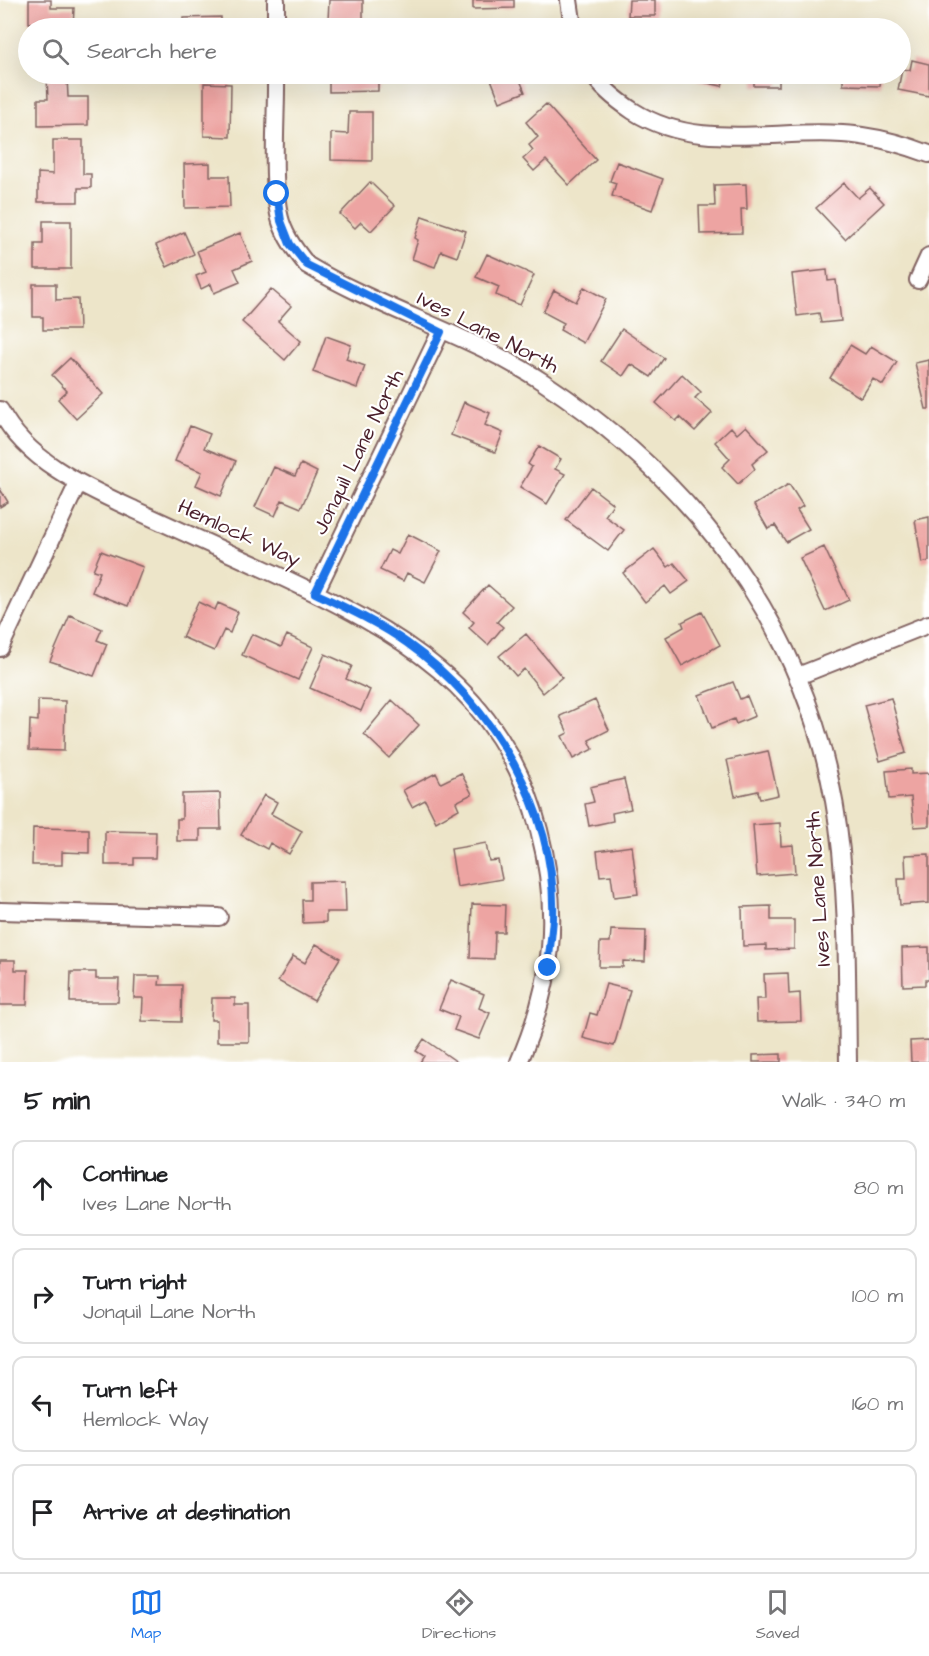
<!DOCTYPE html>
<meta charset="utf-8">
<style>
body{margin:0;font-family:"Architects Daughter",sans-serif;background:#f2f2f2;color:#202124}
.stop{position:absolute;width:18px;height:18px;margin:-14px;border:4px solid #1a73e8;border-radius:50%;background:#fff}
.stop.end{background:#1a73e8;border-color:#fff;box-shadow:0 2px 6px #0008}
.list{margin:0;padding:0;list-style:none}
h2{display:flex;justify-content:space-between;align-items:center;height:78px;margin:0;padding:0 24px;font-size:26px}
h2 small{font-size:20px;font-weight:400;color:#757577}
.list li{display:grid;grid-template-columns:39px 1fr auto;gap:18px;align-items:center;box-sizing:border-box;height:96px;margin:0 12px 12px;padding:0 12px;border:2px solid #e0e0e0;border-radius:12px}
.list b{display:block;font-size:22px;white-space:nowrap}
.list p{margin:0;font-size:20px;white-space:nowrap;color:#757577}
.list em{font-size:20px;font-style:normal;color:#757577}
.icon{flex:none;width:33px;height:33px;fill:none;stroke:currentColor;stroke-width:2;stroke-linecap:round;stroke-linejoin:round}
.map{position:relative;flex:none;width:929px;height:1062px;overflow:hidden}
.search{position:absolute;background:#fff;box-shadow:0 6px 24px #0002;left:18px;right:18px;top:18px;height:66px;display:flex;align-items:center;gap:15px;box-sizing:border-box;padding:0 21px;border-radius:33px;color:#757577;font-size:22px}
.sheet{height:510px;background:#fff}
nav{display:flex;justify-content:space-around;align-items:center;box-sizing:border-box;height:84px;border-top:2px solid #e0e0e0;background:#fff;font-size:16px;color:#757577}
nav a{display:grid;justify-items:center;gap:3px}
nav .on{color:#1a73e8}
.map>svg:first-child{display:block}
.building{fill:#eda4a2}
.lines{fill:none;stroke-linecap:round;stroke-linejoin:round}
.street-casing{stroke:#836462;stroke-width:20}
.street{stroke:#fff;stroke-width:16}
.route{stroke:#1a73e8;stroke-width:8}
.labels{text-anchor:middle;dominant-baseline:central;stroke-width:4.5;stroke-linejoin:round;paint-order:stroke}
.street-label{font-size:21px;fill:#4a1f2b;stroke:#fff}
</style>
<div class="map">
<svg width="929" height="1062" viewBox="0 0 929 1062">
<rect width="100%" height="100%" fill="#fff"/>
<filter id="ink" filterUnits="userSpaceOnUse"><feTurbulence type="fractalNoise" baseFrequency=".0167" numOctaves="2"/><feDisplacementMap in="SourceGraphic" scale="12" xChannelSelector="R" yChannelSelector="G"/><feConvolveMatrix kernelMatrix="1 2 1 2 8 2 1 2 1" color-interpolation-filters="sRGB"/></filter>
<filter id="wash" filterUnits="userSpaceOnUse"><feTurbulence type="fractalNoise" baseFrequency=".008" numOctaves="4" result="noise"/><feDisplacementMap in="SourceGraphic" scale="24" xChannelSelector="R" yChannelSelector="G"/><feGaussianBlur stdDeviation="1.35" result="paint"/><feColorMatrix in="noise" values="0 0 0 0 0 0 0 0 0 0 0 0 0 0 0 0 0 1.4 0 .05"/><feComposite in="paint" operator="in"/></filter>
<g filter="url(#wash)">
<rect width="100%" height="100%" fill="#ede5c9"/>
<g id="blocks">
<path class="building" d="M29,0H51V8H74L73,28H39V23H29Z
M329,0H363V21H328Z
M473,0H514V8L473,9Z
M629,0H655V16H628Z
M221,17V28H184L183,18Z
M719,22L731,24L730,28H717Z
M912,60L929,64V96L898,90L902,69L910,70Z
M329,74H378V91L329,92Z
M489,74H537L520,80L525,92L500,102Z
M699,74H725L722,86L698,81Z
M754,74H779V86H754Z
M843,74H881L880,86L843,85Z
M47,77H67L68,97H88V125L38,126V99H48Z
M204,83L231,84L230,137L204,136Z
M546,104L596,160L569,185L546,160L534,171L523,159L533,150L529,145L538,137L526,122Z
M349,112H372V161L331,160V133L348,134Z
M53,140H83V174H91V188H78V202H38V173L53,174Z
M617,162L663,179L652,210L612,196L616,183L610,181Z
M210,163V176H229L230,207L185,208L184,164Z
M370,182L395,206L371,231L361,222L355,228L340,214Z
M844,183L858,198L870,188L884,203L845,239L816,208Z
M746,184L747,209H741L742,233L700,234L699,206H715L714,185Z
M422,216L466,231L457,257L441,251L435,267L412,259L418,240L415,238Z
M43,221H71V269H35V244H43Z
M184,232L194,254L167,267L156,245Z
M240,233L252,261L234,269L240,282L214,293L211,284L201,289L196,276L206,272L197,251Z
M487,254L534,275L520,305L496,295L499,287L476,277Z
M827,270L828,281L836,280L841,321L821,323L819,313L797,316L792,274Z
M33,284H56V300L78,299L79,330H43V317H33Z
M584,287L606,299L583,343L560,330L564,323L543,312L554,290L576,302Z
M271,289L291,306L278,321L301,341L285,360L242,322Z
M622,329L664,358L651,377L631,364L623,376L601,361Z
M326,336L351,345L346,359L365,366L357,388L313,372Z
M850,345L865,354L871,346L897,362L883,385L873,379L861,398L830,378Z
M70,358L103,394L76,419L58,399L67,391L52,375Z
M929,360V409H926L915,363Z
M682,374L701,392L695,398L712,413L695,431L680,417L676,421L656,403Z
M464,402L490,413L485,425L503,433L495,452L451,435Z
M190,426L210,434L204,448L236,461L221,496L196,485L202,472L175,461Z
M746,426L768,450L752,464L755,469L738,484L722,467L730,459L715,442L731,427L737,434Z
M539,446L561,459L555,469L565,474L547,504L520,487L532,467L528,464Z
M301,464L317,472L301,508L282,500L275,516L255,507L274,467L295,476Z
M789,484L803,506L797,510L809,529L786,542L775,525L768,529L754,505Z
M591,487L613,504L605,516L624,530L608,551L566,520Z
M0,489L8,502L0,507Z
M929,517V561L922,563L915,520Z
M408,534L441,551L425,582L407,573L403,581L380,570L390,550L398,554Z
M824,547L849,600L825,611L800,558Z
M654,549L668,567L674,563L689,581L671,594L665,586L645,602L623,573Z
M101,551L143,567L128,606L92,592L100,572L93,570Z
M488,585L512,606L497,622L503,627L488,645L469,628L474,622L463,612Z
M198,602L215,610L218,603L238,612L230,633L224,630L214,651L182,637Z
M702,612L720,645L682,666L666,637L684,627L682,622Z
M70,615L102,629L97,640L107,644L94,676L50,661Z
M252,634L281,647L287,635L313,647L298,680L242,655Z
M526,634L562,677L543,693L524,669L516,676L499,656Z
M325,654L352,666L346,679L370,690L361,711L310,688Z
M733,682L740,699L747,696L755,716L736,724L734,719L712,728L699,695Z
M891,698L906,753L880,761L864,705Z
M38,700L65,701L64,751L29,750L30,720L38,721Z
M392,700L419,725L389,758L364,734Z
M595,700L609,730L589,740L593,749L573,759L562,736L568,733L560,716Z
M768,751L778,795L760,799L758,791L735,796L727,760Z
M911,769V774L929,773V826L914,827L911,797L889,799L886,771Z
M436,773L441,783L461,773L472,794L456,802L459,809L436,822L425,800L412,807L403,790Z
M624,779L631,809L612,813L613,821L589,826L585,804L594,802L590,787Z
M220,793L221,829H200V841H177V819H182V794Z
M264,795L277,802L271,814L302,831L289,854L270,843L267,849L241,835Z
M780,823L781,846L793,845L795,873L757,876L753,825Z
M33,828L89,829V853L62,852V865H32Z
M105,831L156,832L155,858H134V865H105Z
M486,843L489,861L498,860L502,879L457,887L451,849Z
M632,846L638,894L614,897L611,875L600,876L597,851Z
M929,854V903L900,905L898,879H906L905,855Z
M345,881L346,912H326V922L303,923L302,900H310V882Z
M472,904L505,905L504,932H495L494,959L470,958Z
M771,906V920H794V949L766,950V945L743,946L742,907Z
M611,930L646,931L645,962L623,961V967H599L600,942H610Z
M316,944L340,958L314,1001L278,981L293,956L305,963Z
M929,947V980H925V985L903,986L902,948Z
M0,960H15V970H28L27,1005H0Z
M71,972H96V979H119L118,1002H70Z
M788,973L789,994L800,993L801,1021L757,1022L756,999H765L764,974Z
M135,976H160L159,985H182L181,1022L142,1021L143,998H134Z
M451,980L484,994L479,1008L490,1013L479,1039L454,1030L459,1017L439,1009Z
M606,984L630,990L614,1046L583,1038L590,1013L597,1015Z
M212,998H235V1005H249V1042H217V1020H211Z
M424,1039L457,1062H420L424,1056L416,1051Z
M929,1040V1062H911L910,1041Z
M781,1054V1062H753V1055Z"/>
</g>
</g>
<g filter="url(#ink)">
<use href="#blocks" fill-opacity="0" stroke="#836462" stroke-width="1.5"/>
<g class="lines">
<g class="street-casing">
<path id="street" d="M276,0V28
M569,0L573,28
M276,74C277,113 270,186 281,222C286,238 296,251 307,265C382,310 470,334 543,382C710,492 821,650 841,851C848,921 847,992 848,1062
M593,74C602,89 618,101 633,111C702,155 785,125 862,136C884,139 908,146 929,154
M918,280L929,256
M0,410C26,461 85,487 135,510C181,531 227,552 273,573C398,631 502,687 539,830C561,914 553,983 519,1062
M315,593L441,331
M0,648L78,483
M798,676L929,624
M0,911L219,917"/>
</g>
<use href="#street" class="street"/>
</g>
</g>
<g class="lines" filter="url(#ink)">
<path class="route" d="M277,194L281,221L290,244L307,265L441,332L315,593C346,608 379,623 407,643C492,703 557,812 553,918C552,935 549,952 548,968"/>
</g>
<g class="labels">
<g class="street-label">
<text transform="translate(488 332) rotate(27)">Ives Lane North</text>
<text transform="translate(358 452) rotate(-64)">Jonquil Lane North</text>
<text transform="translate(239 533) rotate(25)">Hemlock Way</text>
<text transform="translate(818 889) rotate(-94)">Ives Lane North</text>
</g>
</g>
</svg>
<div class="stop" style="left:277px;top:194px"></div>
<div class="stop end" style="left:548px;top:968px"></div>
<div class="search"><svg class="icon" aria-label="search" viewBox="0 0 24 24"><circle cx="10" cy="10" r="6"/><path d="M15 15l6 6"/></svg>Search here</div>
</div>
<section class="sheet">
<h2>5 min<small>Walk · 340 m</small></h2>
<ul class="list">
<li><svg class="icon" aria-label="ahead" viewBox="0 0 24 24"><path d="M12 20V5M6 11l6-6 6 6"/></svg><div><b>Continue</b><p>Ives Lane North</p></div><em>80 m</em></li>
<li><svg class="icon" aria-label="right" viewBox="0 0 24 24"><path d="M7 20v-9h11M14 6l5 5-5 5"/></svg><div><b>Turn right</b><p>Jonquil Lane North</p></div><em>100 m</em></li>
<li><svg class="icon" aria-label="left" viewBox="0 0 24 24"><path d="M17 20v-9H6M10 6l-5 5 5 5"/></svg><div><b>Turn left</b><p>Hemlock Way</p></div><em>160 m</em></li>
<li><svg class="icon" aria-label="arrive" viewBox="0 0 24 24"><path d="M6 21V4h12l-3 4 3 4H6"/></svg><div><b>Arrive at destination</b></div></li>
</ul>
</section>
<nav>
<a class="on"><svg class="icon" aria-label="map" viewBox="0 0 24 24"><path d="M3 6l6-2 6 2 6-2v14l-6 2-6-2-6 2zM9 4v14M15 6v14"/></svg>Map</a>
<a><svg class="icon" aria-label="directions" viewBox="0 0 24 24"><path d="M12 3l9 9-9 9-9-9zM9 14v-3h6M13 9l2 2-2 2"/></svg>Directions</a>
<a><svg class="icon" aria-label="saved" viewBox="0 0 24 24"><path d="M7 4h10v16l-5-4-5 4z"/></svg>Saved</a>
</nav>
